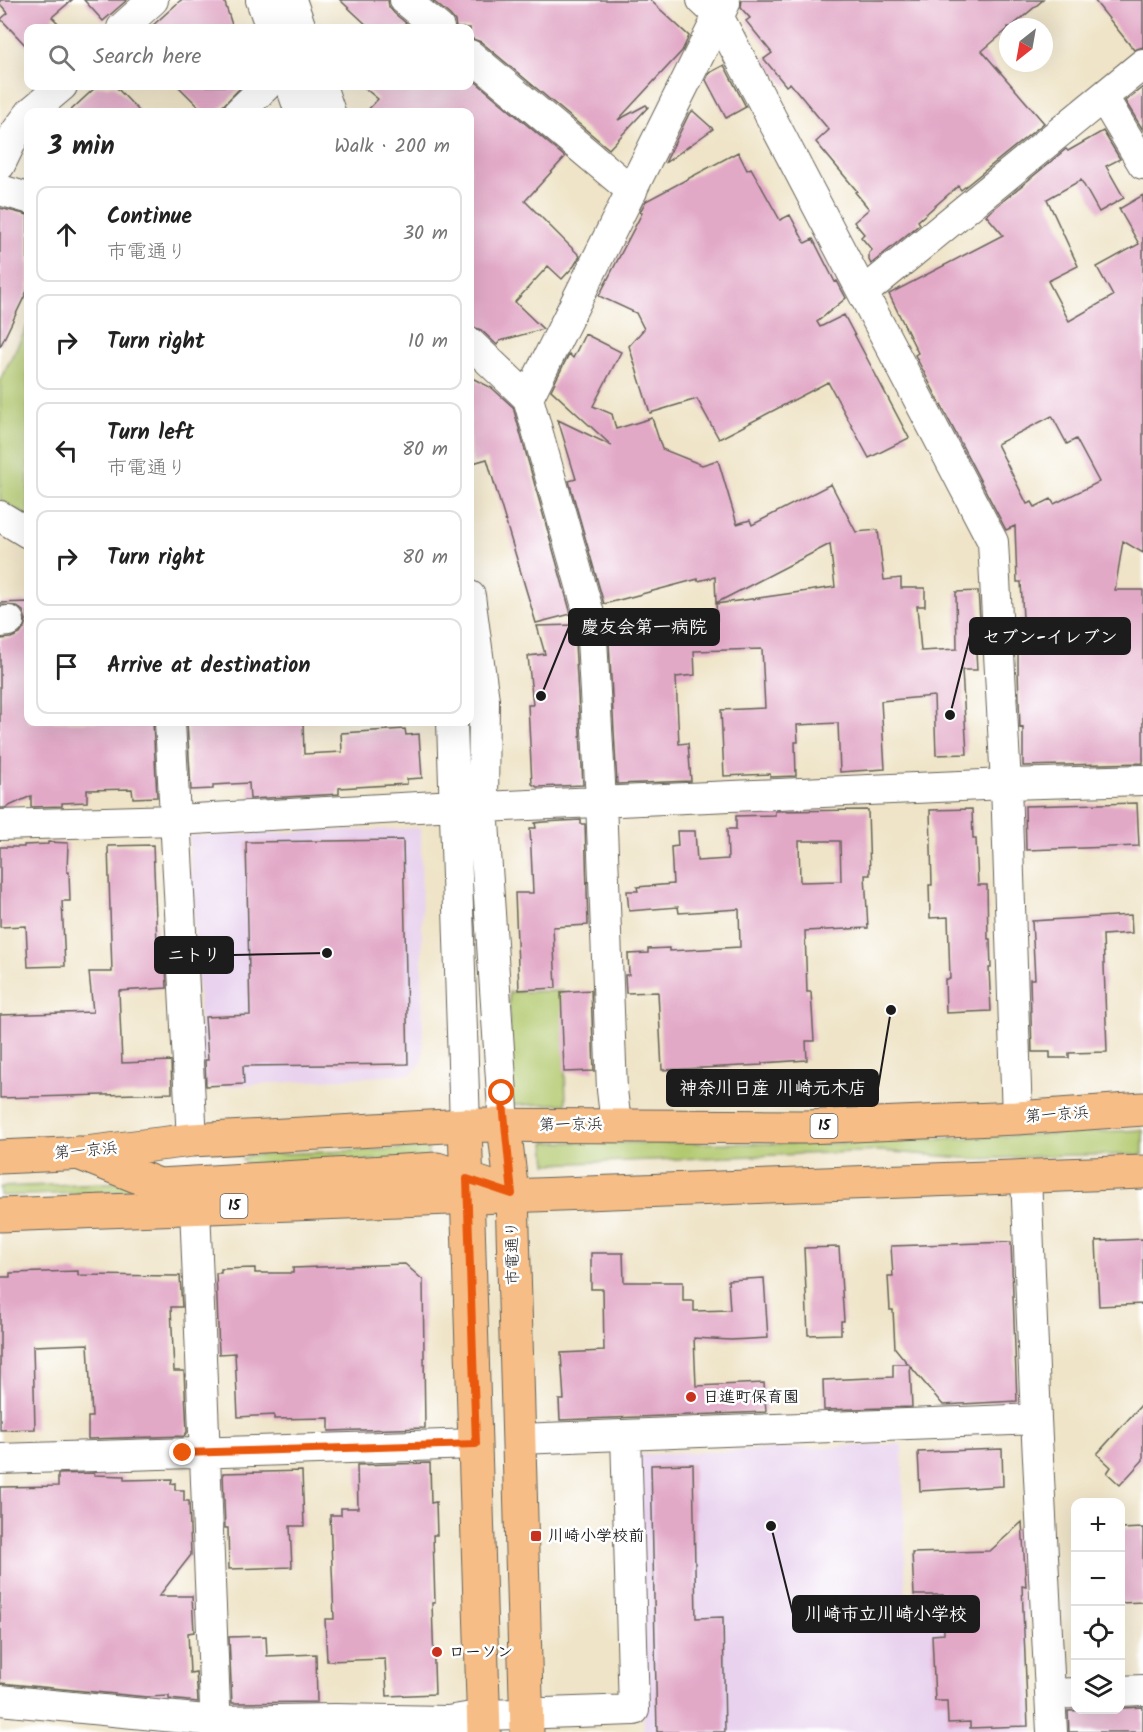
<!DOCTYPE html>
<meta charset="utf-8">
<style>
body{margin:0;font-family:Kalam,"Klee One",sans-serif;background:#f2f2f2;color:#222}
.controls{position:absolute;right:18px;bottom:18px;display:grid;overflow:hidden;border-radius:12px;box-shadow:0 6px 24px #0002}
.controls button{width:54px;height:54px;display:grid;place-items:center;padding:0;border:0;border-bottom:2px solid #e0e0e0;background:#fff;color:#222;font:30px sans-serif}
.compass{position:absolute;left:999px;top:18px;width:54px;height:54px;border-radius:50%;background:#fff;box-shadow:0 6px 24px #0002;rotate:211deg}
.stop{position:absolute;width:18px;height:18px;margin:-14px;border:4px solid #ea580c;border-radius:50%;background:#fff}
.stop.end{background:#ea580c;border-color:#fff;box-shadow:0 2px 6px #0008}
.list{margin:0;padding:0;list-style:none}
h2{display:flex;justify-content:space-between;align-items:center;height:78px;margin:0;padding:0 24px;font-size:26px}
h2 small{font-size:20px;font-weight:400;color:#767676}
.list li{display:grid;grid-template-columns:39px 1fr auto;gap:18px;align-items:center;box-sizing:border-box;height:96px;margin:0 12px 12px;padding:0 12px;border:2px solid #e0e0e0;border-radius:12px}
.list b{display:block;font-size:22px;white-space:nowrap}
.list p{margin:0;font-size:20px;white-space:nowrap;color:#767676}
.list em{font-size:20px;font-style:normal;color:#767676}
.icon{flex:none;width:33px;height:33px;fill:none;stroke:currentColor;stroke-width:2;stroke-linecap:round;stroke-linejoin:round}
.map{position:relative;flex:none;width:1143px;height:1732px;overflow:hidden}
.search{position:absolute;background:#fff;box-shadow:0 6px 24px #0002;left:24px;top:24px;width:450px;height:66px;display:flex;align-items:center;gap:15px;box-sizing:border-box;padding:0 21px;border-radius:12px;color:#767676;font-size:22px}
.panel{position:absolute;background:#fff;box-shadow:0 6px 24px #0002;left:24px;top:108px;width:450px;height:618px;border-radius:12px}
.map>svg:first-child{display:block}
.built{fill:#e8d2ee}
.green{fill:#b2c96e;stroke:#677245;stroke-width:1.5}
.building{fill:#e2a9c7;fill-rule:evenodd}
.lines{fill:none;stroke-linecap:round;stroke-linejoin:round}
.minor-casing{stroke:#666258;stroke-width:32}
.major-casing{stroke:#666258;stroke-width:35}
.highway-casing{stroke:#666258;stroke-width:35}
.minor{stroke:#fff;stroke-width:30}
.major{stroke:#f6be86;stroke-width:33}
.highway{stroke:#f6be86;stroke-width:33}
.route{stroke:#ea580c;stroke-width:8}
.poi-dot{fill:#c8321e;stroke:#fff;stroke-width:2}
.labels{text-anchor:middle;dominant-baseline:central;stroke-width:5;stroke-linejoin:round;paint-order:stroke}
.shield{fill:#fff;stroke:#606060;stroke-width:1.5}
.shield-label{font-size:15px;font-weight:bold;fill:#1c1c1c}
.street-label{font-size:16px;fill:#1c1c1c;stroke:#fff}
.poi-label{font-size:16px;font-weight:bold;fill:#1c1c1c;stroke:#fff;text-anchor:start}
.leader{fill:none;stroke:#1c1c1c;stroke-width:2}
.callout-dot{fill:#1c1c1c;stroke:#fff;stroke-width:2}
.callout{fill:#1c1c1c;stroke:#1c1c1c;stroke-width:2}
.callout-label{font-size:18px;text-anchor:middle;font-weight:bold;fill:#fff}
</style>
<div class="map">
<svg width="1143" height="1732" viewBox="0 0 1143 1732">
<rect width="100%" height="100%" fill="#fff"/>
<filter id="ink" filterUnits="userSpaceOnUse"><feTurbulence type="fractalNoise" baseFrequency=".0167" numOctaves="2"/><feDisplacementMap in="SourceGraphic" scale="12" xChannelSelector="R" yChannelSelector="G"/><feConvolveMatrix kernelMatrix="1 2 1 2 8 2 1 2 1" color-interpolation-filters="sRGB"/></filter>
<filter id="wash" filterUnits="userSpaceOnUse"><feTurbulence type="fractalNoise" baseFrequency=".008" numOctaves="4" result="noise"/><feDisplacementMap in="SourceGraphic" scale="24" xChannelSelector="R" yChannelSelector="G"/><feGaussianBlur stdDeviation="1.35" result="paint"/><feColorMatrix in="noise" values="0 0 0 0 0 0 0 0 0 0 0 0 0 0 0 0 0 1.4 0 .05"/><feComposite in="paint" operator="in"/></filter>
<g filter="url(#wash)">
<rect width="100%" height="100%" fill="#efe4c8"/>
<path class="built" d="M421,828L423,1061L411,1074L204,1088L189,836Z
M902,1444L906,1598H1025L1034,1732H644L635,1455Z"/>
<path class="green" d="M28,325V517L0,500V380Z
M563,991L566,1104L511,1105L509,992Z
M1143,1130V1155H1067L976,1159L881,1151L547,1164L545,1142L818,1144Z
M428,1148V1159L246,1164L242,1159L251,1155Z
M412,1171L407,1181L0,1196V1187Z"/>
<g id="blocks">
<path class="building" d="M0,0H72L52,17L63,28H28V48L1,19L8,13L0,4Z
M84,0H127L103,21Z
M181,0H224L233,28H150Z
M340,0H388L389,7L394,13L412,28H370Z
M432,0H650L689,36L682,51L618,120L646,105L648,107L609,149L481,42L470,38V28H456L455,21L450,15Z
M742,0H1043L1011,27H1008V29L982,51L1044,123L961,190L958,186L918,221L920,224L871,264L869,260V253L872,250L861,237L864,234L854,222L869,209L855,192L857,191L816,142L829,130L790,83L786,86L764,59L772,53L746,21L750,18L741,8Z
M1094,0H1143V47L1134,50Z
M724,65L746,107L726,118L706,80L709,73Z
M470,77L565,157L525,201L580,256L574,266L562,279L548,266L515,302L543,329L500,341L497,345L481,330L470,326V112H366L378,99L362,86H470Z
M97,86H115L140,112H69Z
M178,86H242L217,112H204Z
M1143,87V130L1125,101Z
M693,111L713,129L665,163L689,114Z
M1103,131L1120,159L1106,166L1124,198L1099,212L1081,180L1047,199L1078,266L1048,281L1069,321L1113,296L1097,267L1139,244L1119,209L1143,195V553L1123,541L1115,590H1143V763L1023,766V727L1020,728L1018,671V650H1020L1019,618H1023L1021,582H1017L1015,526L1006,530L915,355L918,353L889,294L1003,235L986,215L1066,149L1068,151ZM1052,416L1067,444L1076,439L1099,482L1054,504L1051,499L1035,507L1032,502L1027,504L997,444Z
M738,152L747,170L751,168L780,220L790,215L805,243L813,239L835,282L837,281L846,298L817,322L820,327L844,315L909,438L869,458L828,382L719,439L697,399L650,413L629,346L644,329L636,313L599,296L642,213L640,212L646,201Z
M0,208L28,215V289L0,347Z
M585,334L621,352L593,406L612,414L616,429L652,418L662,449L702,465L718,460L737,524L750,520L752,525L831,484L856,532L878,530L884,580L901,578V588H925V606H917L921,651L957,649L956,592L978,591L981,633H975L977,670H962L967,754L936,755L934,696L881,701L885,769L840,772L838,723L797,725L798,742H795L796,776L770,777V774L724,776L721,710L765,708L762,649L694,651L695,675L676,677L679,744L688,743L691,781L617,784L608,624L717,620L716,604L835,587L830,544L716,603L715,577L698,581V579L604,604L569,481L576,479L558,420L612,446L551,390L569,354L573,358Z
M470,377L492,388L513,407L571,614L536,623L487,459L473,463L470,449Z
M28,602V722H153L157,797L133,798L132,789L87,790V802L62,803V806L31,807V796L5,808H0V639L11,638L20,634L24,628L26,620L23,611L16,606L0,605V603Z
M574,625L583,785L537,787L532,784L528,705H533L528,656L545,654L537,626Z
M187,722H303L304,754L342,752L341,733L405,729L406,735L419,734L422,778L407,779V784L339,788V794L250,799L249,783L213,785V789L191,790Z
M1137,803L1139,846L1026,850L1025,806Z
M972,809L973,839H976L978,885H987L988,939H990L991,968H989L991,1011L946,1013L945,979H950L948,917L930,918L929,885H932L930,810Z
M868,810L870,875H865L868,928L805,931L807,992H811L814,1041H806L807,1060L762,1063V1065L662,1070L658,992L626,993L625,975H629L628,954L648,953V949L669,948V951L740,947L739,909L679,913L678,907L629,911L627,891H638L637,887L673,884L671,847L678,846L677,831H695L697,861L728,859L727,829H736V816L775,815V811ZM799,841H840L841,881L800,882Z
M581,820V824H585L588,925L553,927L556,988L519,990L515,893H533L530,828H536L535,823L543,822Z
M403,840L408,1064L243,1066L244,1084L206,1086L205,1060H208L205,1017L250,1015L246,842Z
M48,842L68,843L67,872H69L70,901H62L65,966L28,967L26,926L0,927V847H24V845L48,844Z
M153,845L158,967H166L167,988L119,991L122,1063L171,1061L172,1093L0,1098V1015L93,1012L89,972H112L108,846Z
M1131,915L1132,933L1103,935L1107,1052L1069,1053V1058H1050V1052H1032L1030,979H1035L1032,921Z
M591,990L594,1071L564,1072L561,992Z
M1143,1239V1304L1099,1306L1096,1241Z
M1011,1242L1017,1401L943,1405L910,1366L912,1407L824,1410L823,1380L893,1377V1364H908L895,1348L893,1310H890L888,1276H893L891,1246Z
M839,1247L844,1321H841V1334L808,1335L804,1248Z
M591,1253H623L624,1282H683V1301H694V1311L730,1310L728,1280L764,1278L768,1338L731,1340L694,1338L696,1386L764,1383L766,1412L560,1420L559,1400H564L561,1353L604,1351L603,1289H591Z
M405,1264L423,1280L425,1428L329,1431V1418L274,1419V1415L238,1417L235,1353L219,1354L216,1273H221V1269L255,1268V1273H293V1268Z
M78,1271V1275L180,1276L182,1307H171L174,1371H184L187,1432L184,1436L88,1439V1417H92L88,1344L33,1346L35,1429L0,1430V1277H10V1273Z
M1143,1403V1460L1120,1485L1107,1473L1111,1467L1097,1454Z
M1002,1449L1003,1486L920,1491L918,1452Z
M430,1463L431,1503L436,1502L437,1535H433L435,1603H432L435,1694L387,1696L385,1659L327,1661L325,1619H334L330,1515H341V1508H358L357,1465Z
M693,1464L696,1618L723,1617L725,1732H657L651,1465Z
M302,1471L304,1526H290L292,1567L229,1569L228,1528H225L223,1473Z
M94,1473V1475L124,1476V1480L172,1479L171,1484L175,1483V1490H184V1501H189L191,1555L159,1596H192L194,1632L188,1633L190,1673L196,1672L198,1702L169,1699V1696L147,1697L0,1683V1487L58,1486V1474Z
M1022,1522L1026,1587L1022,1586L1028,1726L970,1728V1722L948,1723L947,1701H935L932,1635L944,1634L943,1595H914L912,1553L990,1551Z
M1143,1528V1602L1120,1603V1529Z
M266,1636L267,1656L316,1654L317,1702L232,1703L229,1637Z
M1143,1707V1732H1069L1068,1711Z"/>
</g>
</g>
<g filter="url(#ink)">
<use href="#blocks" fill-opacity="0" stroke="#666258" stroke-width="1.5"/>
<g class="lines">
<g class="minor-casing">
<path id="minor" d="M261,0L271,28
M291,0L301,28
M405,0L439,28
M702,0L717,14L993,542L1006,784L1017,1118
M122,28L153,0
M470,55L632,191
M291,86L300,112
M321,86L330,112
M1103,97L1143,164
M31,112L62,86
M239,112L266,86
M0,165L16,132L28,116
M0,190L28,198
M863,293L1143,64
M470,343L528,398
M0,516L28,533
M470,596L484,700L483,807L504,1125
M0,622L9,621
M170,722L192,1140
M452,722L465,1125
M0,825L175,820L456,805L483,807L1006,784L1143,780
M616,1124L612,1090L601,801L591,621L528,398L725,3
M1026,1176L1036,1419L1052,1732
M195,1207L216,1732
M519,1439L1036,1419
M0,1459L476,1444
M1120,1691L1143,1690
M1051,1694L1076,1693
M0,1700L216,1721L334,1719L448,1721L484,1715L634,1710L626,1435"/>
</g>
<g class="major-casing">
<path id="major" d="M465,1125L484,1732
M504,1125L512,1194L527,1732
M78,1153L159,1185L437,1169L485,1185"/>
</g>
<g class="highway-casing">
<path id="highway" d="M0,1157L85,1153L192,1140L465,1125L806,1127L1017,1118L1143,1109
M0,1215L1143,1172"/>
</g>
<use href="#minor" class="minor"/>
<use href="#major" class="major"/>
<use href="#highway" class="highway"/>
</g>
</g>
<g class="lines" filter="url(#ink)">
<path class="route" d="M183,1453L476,1444L467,1179L512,1194L502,1093"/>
</g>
<g class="poi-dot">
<circle cx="691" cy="1397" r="6"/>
<rect x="530" y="1530" width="12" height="12" rx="3"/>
<circle cx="437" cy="1652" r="6"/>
</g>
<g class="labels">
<g class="shield">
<rect x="810.5" y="1114" width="27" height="24" rx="4.5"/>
<rect x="220.5" y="1194" width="27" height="24" rx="4.5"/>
</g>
<g class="shield-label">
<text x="824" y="1126">15</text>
<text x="234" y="1206">15</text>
</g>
<g class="street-label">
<text transform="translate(1057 1115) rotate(-4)">第一京浜</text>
<text transform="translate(571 1125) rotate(-1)">第一京浜</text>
<text transform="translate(86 1151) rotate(-5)">第一京浜</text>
<text transform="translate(513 1253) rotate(-91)">市電通り</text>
</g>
<g class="poi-label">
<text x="703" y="1397">日進町保育園</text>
<text x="548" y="1536">川崎小学校前</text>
<text x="449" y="1652">ローソン</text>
</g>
</g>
<path class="leader" d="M541 696L569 627M950 715L970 636M327 953L233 955M891 1010L878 1088M771 1526L793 1614"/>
<g class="callout-dot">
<circle cx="541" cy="696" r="6"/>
<circle cx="950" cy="715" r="6"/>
<circle cx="327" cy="953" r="6"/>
<circle cx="891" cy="1010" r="6"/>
<circle cx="771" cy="1526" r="6"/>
</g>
<g class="callout">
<rect x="569" y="609" width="150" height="36" rx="6"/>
<rect x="970" y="618" width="160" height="36" rx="6"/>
<rect x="155" y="937" width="78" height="36" rx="6"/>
<rect x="667" y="1070" width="211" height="36" rx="6"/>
<rect x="793" y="1596" width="186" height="36" rx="6"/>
</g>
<g class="callout-label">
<text x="644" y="633">慶友会第一病院</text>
<text x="1050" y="643">セブン-イレブン</text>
<text x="194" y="961">ニトリ</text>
<text x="773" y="1094">神奈川日産 川崎元木店</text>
<text x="886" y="1620">川崎市立川崎小学校</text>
</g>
</svg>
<div class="controls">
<button>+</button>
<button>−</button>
<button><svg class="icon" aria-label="locate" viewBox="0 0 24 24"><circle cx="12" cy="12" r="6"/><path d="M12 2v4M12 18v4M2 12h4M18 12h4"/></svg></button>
<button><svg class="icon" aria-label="layers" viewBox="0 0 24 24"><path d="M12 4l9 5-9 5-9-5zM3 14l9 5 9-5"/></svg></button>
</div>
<svg class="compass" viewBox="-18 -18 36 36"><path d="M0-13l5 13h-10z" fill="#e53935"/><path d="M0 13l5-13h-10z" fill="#767676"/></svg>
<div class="stop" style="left:502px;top:1093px"></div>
<div class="stop end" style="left:183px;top:1453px"></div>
<div class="search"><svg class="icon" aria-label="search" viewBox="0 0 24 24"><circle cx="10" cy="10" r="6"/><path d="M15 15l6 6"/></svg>Search here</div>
<section class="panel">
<h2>3 min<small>Walk · 200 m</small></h2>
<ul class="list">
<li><svg class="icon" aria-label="ahead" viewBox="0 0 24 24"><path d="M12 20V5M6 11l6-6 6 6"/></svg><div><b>Continue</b><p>市電通り</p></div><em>30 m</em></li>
<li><svg class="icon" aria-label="right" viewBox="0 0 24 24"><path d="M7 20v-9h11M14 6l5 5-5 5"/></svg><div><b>Turn right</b></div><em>10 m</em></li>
<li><svg class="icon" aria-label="left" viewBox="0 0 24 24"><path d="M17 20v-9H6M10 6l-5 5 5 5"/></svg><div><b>Turn left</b><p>市電通り</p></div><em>80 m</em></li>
<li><svg class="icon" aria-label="right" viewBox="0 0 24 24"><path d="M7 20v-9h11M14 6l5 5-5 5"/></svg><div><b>Turn right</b></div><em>80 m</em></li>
<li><svg class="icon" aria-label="arrive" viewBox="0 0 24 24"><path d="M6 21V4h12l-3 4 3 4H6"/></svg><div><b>Arrive at destination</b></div></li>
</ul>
</section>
</div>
